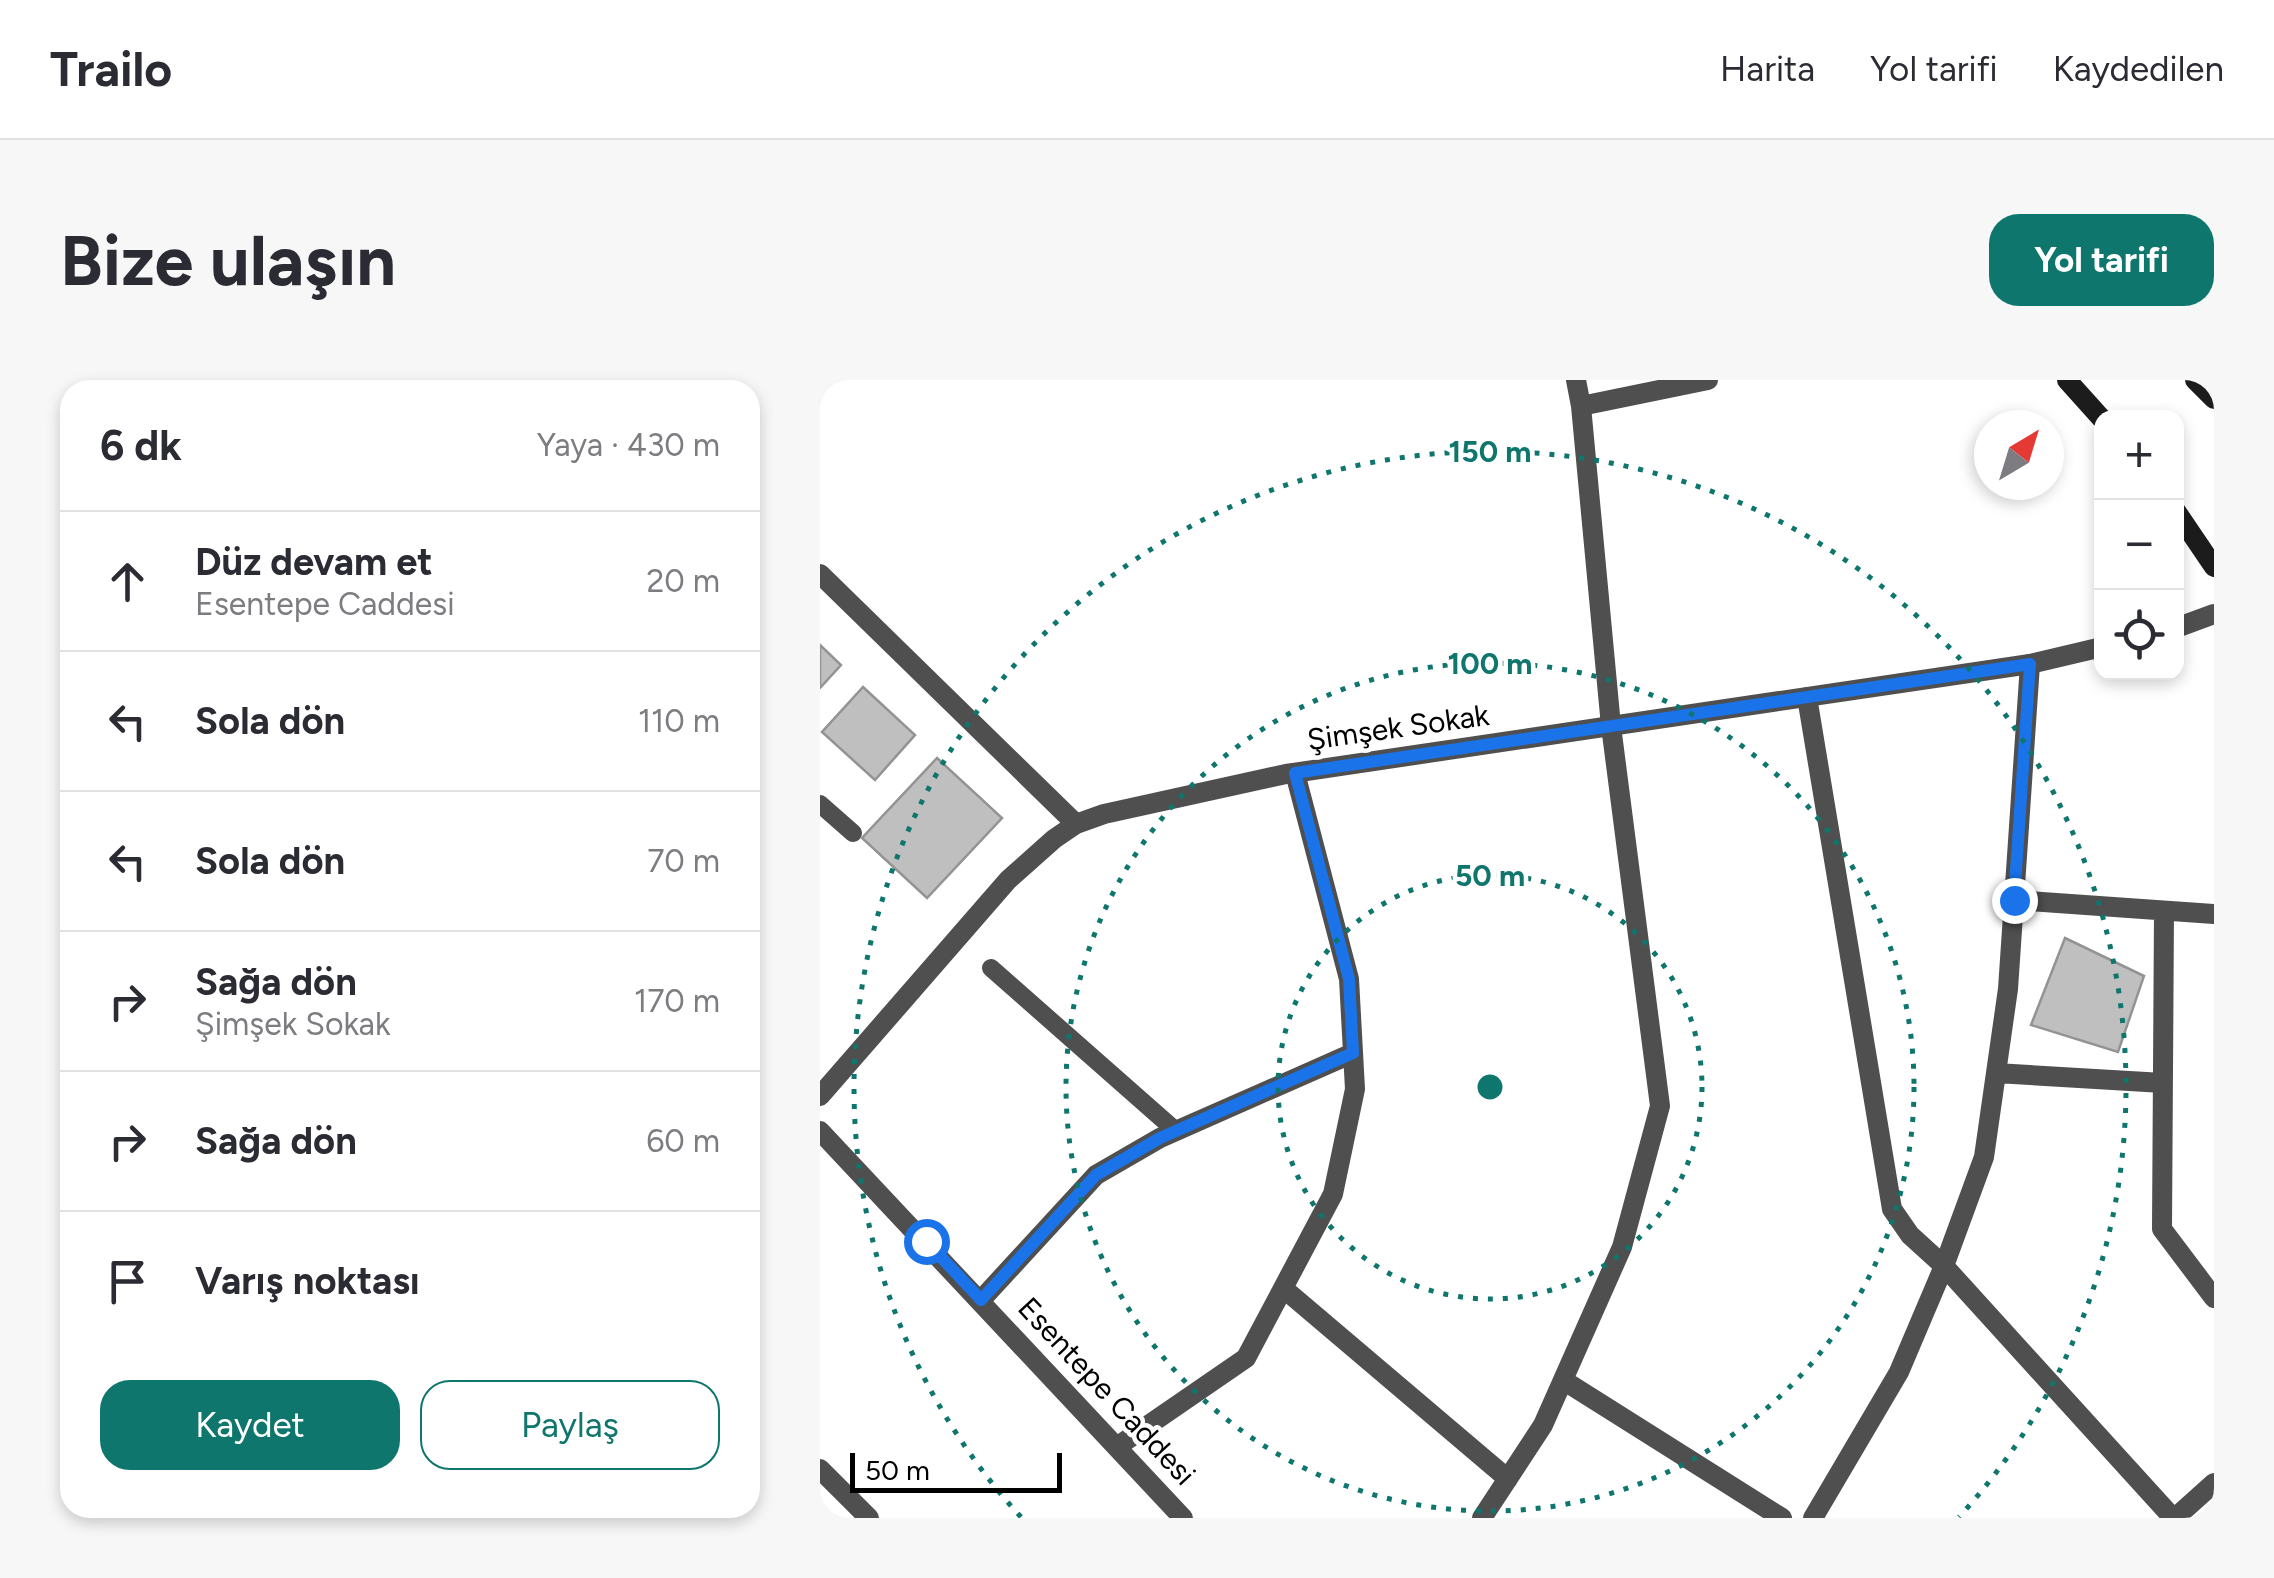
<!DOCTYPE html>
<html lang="tr">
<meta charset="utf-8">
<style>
body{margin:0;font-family:Figtree,sans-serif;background:#f7f7f7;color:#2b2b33}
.controls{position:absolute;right:30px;top:30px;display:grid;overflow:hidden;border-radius:20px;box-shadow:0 5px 15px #0003}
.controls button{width:90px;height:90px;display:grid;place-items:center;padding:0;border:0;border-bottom:2px solid #e1e1e2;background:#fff;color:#2b2b33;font:50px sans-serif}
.compass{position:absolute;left:1154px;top:30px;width:90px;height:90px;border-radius:50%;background:#fff;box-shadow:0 5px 15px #0003;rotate:38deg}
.scale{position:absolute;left:30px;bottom:25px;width:212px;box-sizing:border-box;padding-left:10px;border:5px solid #000;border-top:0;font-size:28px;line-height:35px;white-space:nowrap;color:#000;-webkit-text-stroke:8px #fff;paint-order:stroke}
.stop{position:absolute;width:30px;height:30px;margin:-22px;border:8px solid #1a73e8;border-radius:50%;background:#fff}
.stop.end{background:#1a73e8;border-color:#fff;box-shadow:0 2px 10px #0008}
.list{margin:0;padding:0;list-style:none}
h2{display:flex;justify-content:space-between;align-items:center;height:130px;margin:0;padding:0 40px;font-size:42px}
h2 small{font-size:32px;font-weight:400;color:#7c7c81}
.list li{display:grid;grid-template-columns:65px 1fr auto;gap:30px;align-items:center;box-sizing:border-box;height:140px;padding:0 40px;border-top:2px solid #e1e1e2}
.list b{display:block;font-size:38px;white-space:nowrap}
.list p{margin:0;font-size:32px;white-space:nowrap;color:#7c7c81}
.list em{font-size:32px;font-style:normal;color:#7c7c81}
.actions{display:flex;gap:20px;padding:30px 40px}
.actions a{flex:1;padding:22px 0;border:2px solid #0f766e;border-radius:30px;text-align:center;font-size:35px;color:#0f766e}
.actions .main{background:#0f766e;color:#fff}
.icon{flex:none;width:55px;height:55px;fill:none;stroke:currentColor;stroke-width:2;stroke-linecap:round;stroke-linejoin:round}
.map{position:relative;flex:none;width:1394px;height:1138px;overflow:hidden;border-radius:30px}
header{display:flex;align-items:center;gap:60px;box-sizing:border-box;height:140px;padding:0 50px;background:#fff;border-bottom:2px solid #e1e1e2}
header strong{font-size:48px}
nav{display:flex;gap:55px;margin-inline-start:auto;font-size:35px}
.intro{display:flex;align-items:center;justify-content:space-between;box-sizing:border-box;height:240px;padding:0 60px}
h1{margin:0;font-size:70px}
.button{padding:25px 45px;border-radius:30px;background:#0f766e;color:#fff;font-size:35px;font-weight:700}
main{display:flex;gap:60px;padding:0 60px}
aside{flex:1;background:#fff;border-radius:30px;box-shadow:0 5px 15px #0003}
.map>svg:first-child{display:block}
.building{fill:#bfbfbf;stroke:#939393;stroke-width:2.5}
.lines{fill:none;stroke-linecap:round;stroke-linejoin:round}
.service{stroke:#4f4f4f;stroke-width:18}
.minor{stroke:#4f4f4f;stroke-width:20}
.tertiary{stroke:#4f4f4f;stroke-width:20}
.secondary{stroke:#1c1c1c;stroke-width:20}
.route{stroke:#1a73e8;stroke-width:12}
.ring{fill:none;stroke:#0f766e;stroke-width:5;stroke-dasharray:5 10}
.labels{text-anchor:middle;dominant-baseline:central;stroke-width:9;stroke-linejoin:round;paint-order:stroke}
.street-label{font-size:30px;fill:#000;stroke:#fff}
.centre{fill:#0f766e;stroke:#fff;stroke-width:5}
.ring-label{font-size:30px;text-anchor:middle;font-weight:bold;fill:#0f766e;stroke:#fff;stroke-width:9;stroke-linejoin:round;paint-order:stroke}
</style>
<header>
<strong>Trailo</strong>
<nav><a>Harita</a><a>Yol tarifi</a><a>Kaydedilen</a></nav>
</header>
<div class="intro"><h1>Bize ulaşın</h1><a class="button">Yol tarifi</a></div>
<main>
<aside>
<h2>6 dk<small>Yaya · 430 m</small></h2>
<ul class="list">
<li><svg class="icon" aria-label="ahead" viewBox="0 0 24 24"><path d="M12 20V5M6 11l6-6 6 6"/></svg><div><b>Düz devam et</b><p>Esentepe Caddesi</p></div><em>20 m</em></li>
<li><svg class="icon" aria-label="left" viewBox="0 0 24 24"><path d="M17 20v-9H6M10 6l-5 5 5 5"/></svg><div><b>Sola dön</b></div><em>110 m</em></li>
<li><svg class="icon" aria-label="left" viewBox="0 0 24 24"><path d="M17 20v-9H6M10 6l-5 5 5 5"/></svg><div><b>Sola dön</b></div><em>70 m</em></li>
<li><svg class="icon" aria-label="right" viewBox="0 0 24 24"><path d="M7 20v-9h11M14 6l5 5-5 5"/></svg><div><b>Sağa dön</b><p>Şimşek Sokak</p></div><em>170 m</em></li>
<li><svg class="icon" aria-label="right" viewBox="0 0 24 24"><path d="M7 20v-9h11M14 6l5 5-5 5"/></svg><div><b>Sağa dön</b></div><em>60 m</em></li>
<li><svg class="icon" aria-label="arrive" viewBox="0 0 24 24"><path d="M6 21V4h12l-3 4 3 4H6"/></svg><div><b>Varış noktası</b></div></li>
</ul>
<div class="actions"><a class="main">Kaydet</a><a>Paylaş</a></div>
</aside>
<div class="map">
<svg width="1394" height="1138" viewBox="0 0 1394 1138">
<rect width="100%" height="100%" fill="#fff"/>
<path class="building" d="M0,265L21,285L0,308Z
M43,307L95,355L55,400L2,352Z
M117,378L182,438L107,518L42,458Z
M1245,558L1324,596L1298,672L1211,645Z"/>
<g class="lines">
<path class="service" d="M0,424L33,453
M171,588L356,751"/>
<path class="minor" d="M761,26L888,0
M0,194L256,444
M987,317L1072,829L1090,855L1124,886L1353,1138
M1194,520L1394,534
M1344,531L1342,849L1394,918
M1176,693L1343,703
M463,908L688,1099
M161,920L276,795L340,758L533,673
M743,1000L962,1138
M298,1066L426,978L513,814L535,709L529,599L475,393
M0,1089L49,1138
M662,1138L723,1045L802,867L840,726L791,346L761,26L756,0
M993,1138L1079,992L1124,886L1164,777L1188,609L1210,284
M1355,1138L1394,1103"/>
<path class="tertiary" d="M1356,248L1394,234
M0,716L188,500L234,459L256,444L284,434L466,394L1210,284L1282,267
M0,751L363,1138"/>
<path class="secondary" d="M1247,0L1282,39
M1375,0L1394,19
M1356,131L1394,187"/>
</g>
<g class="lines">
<path class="route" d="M106,861L161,920L276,795L340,758L533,673L529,599L475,393L1210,284L1194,520"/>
</g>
<g class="ring">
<circle cx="670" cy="707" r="212"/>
<circle cx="670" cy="707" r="424"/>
<path d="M201 1137A636 636 0 1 1 1139 1137"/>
</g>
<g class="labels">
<g class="street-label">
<text transform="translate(578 347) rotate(-8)">Şimşek Sokak</text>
<text transform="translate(287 1011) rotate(47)">Esentepe Caddesi</text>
</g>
</g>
<circle cx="670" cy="707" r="15" class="centre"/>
<g class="ring-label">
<text x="670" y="82">150 m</text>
<text x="670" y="294">100 m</text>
<text x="670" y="506">50 m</text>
</g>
</svg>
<div class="controls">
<button>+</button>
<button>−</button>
<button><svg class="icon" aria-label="locate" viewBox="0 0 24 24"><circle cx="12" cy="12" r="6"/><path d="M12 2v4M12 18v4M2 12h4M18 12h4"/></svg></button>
</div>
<svg class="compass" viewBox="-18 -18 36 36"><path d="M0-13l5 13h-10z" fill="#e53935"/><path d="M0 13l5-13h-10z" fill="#7c7c81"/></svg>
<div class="scale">50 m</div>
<div class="stop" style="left:106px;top:861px"></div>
<div class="stop end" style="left:1194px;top:520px"></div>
</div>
</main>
